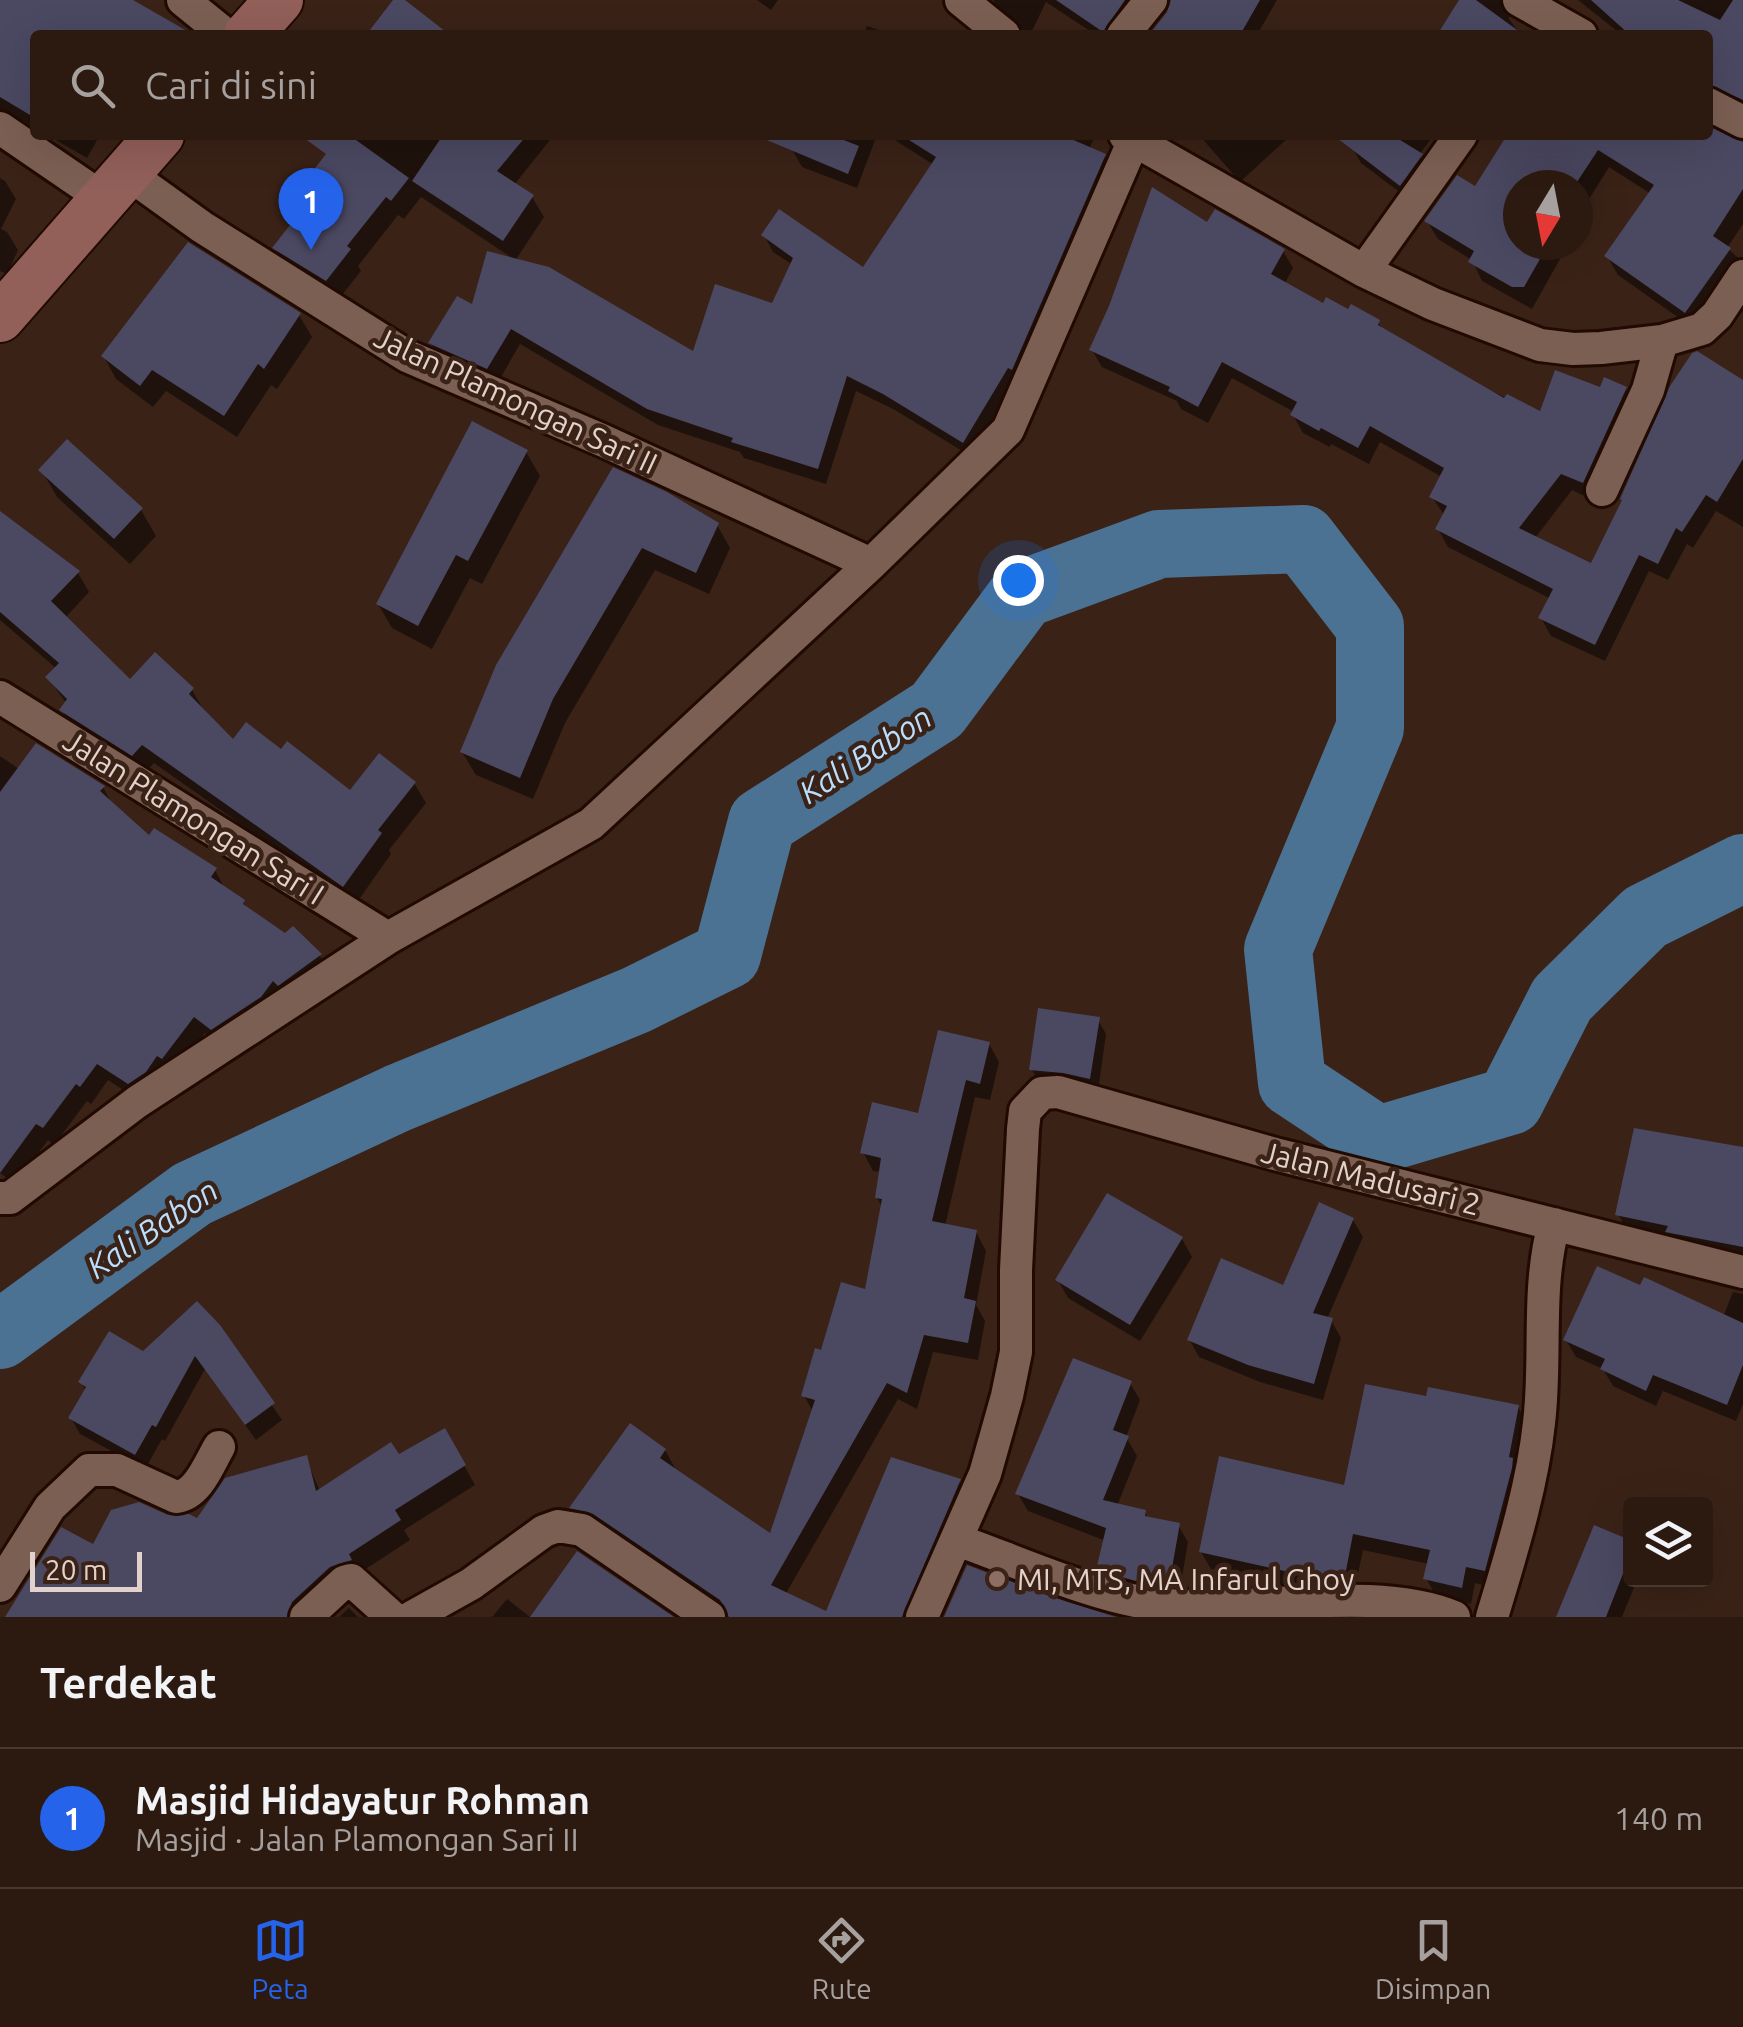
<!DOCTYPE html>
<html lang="id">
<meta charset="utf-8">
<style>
body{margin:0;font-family:Ubuntu,sans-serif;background:#34231a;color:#f1f3f6}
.controls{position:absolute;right:30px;bottom:30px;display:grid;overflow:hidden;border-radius:10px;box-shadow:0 10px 40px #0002}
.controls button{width:90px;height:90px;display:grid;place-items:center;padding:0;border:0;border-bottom:2px solid #483831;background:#2c1a11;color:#f1f3f6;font:50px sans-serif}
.compass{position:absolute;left:1503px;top:170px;width:90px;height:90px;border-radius:50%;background:#2c1a11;box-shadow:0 10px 40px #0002;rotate:190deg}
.scale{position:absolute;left:30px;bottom:25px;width:112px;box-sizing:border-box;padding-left:10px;border:5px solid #e3d2cb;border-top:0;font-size:28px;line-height:35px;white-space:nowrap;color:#e3d2cb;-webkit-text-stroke:8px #3a2217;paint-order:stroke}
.you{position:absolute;left:1018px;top:580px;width:35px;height:35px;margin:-25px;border:8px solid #fff;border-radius:50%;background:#1a73e8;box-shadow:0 0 0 15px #1a73e833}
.badge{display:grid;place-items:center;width:65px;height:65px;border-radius:50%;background:#2563eb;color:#fff;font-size:32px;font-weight:700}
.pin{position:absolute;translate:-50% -82px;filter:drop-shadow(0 2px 5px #0008)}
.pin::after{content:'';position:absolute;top:52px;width:35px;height:30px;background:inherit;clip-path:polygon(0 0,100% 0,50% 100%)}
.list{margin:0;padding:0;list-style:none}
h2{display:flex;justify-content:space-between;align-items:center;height:130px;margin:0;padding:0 40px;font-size:42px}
h2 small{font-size:32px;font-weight:400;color:#a6a19f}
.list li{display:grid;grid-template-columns:65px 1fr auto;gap:30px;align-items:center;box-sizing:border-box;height:140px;padding:0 40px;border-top:2px solid #483831}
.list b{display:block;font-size:38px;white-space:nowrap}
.list p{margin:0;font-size:32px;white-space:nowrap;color:#a6a19f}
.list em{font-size:32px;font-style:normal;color:#a6a19f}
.icon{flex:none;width:55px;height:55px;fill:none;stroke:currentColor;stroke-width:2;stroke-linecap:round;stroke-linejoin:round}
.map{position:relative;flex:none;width:1743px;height:1617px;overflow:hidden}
.search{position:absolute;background:#2c1a11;box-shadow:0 10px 40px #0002;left:30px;right:30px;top:30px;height:110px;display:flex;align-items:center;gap:25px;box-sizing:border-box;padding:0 35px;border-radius:10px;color:#a6a19f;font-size:38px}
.sheet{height:270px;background:#2c1a11}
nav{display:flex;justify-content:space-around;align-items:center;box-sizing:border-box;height:140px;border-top:2px solid #483831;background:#2c1a11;font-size:28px;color:#a6a19f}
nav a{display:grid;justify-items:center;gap:5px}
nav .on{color:#2563eb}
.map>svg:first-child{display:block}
.shadow{fill:#0007}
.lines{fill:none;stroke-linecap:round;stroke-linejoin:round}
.river{stroke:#4b7293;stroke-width:68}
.building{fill:#4b4862}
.street-casing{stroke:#210a02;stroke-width:38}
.secondary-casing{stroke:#210a02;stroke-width:52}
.street{stroke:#7c5f53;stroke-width:32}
.secondary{stroke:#925f59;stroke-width:48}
.education-dot{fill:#8d6e63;stroke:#3a2217;stroke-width:4}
.labels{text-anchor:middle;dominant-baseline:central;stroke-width:9;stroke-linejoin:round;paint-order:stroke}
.street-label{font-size:30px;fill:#e3d2cb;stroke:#3a2217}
.poi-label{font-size:30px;fill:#e3d2cb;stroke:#3a2217;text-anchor:start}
.water-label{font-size:32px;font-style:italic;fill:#badefe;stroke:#3a2217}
</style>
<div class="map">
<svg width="1743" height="1617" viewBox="0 0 1743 1617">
<rect width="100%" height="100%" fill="#3a2217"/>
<path class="shadow" d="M0,0H128L184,35H35V128L20,119L16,126L0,118Z
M757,0H778L771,10Z
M993,0H1148L1121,35H1096L1046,2L1030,35L999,12Z
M1173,0H1277L1257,35H1151L1173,5Z
M1459,0H1518L1509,8V19L1521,35H1440Z
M1578,0H1743V111L1708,106V35H1622Z
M867,26L894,35H864Z
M47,135H100L87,158Z
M310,135H554L514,185L532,197L544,217L515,261L694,355L773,306L793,265L773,252L764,235L864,271L934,165L887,135H1095L1089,150L1104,156L1113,173L1103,197L1066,254L1073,265L1021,385L972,457L895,410L856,391L826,484L744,458L740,452L658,425L520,344L497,384L440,359L431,343L473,308L515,260L421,197L404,219L398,215L358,266L361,271L338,300L287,268L275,248L303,212L295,199L328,156Z
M799,135H877L857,188L802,167L793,151Z
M1199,135H1290V136L1240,182Z
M1360,135H1434L1419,155L1430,172L1410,200L1361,163L1352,147Z
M1510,135L1549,141L1553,135H1671L1743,185V224L1727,248L1743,262L1696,330L1618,275L1607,256L1651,194L1609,167L1578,217V185H1518V245H1561L1556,253L1560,259L1532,309L1482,281L1472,260L1438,239L1427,221L1476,190Z
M0,178L5,181L16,199L1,229L7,232L18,250L7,274L0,271Z
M1208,226L1283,251L1293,268L1284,285L1324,306L1378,322L1384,332L1485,388L1541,414L1601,390L1626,389L1636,407L1593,500L1572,490L1535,538L1592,566L1743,383V527L1716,511L1693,548L1687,544L1668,580L1649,571L1605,661L1551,636L1541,618L1551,599L1448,547L1438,529L1445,516L1432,497L1442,477L1380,442L1369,464L1331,444L1330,447L1303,433L1293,415L1294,412L1232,378L1208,423L1181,409L1177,401L1102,367L1092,350Z
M299,315L312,337L277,389L271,385L237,437L166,391L153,407L116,379L104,357Z
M526,452L540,476L482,584L470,578L432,649L392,628L378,604Z
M614,470L717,525L730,548L709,594L655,570L565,723L533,799L476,775L462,752Z
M42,471L141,510L156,536L130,564L57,497Z
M3,516L78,573L89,592L65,618L130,682L192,690L203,709L233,743L282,752L351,794L414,783L426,803L389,850L391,854L355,905L154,763L144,774L73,730L62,710L67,704L48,678L57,669L0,620V519Z
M0,756L19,769L103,787L113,806L150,839L215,870L225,889L243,902L249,912L286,937L293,930L320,956L331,974L223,1047L205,1033L173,1076L140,1101L108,1080L91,1104L87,1101L54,1145L48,1140L15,1184L0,1173Z
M1098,1020L1106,1034L1098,1092L1040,1084L1032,1070Z
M989,1044L999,1062L990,1100L975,1097L945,1226L976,1232L986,1251L976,1305L985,1321L978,1360L933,1352L917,1409L898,1399L785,1595L827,1614L959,1481L970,1499L918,1617H731L606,1531L582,1525L572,1508L665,1450L675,1468L771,1537L814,1413L804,1396L823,1353L867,1292L883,1208L877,1198L881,1172L873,1171L863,1152L920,1116Z
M1743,1150V1261L1628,1232L1618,1214Z
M1353,1220L1363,1237L1327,1319L1331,1320L1341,1338L1323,1400L1260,1382L1199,1357L1189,1339L1284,1288Z
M1182,1239L1192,1257L1140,1341L1068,1298L1058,1280Z
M1733,1292L1743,1294V1404L1736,1421L1663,1391L1656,1406L1613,1386L1603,1369L1576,1357L1566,1340L1723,1317Z
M218,1327L282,1420L256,1440L205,1369L165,1441L162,1439L145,1469L80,1434L71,1418L86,1391L81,1382Z
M1130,1383L1140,1400L1126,1437L1137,1456L1117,1506L1145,1512L1149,1520L1178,1525L1188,1542L1178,1601L1109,1587L1099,1569L1106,1541L1028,1511L1018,1494Z
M1428,1399L1518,1407L1528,1424L1494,1588L1475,1583L1471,1604L1436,1596L1426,1578L1429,1564L1363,1550L1353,1597L1341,1598L1211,1569L1201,1552L1346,1488Z
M445,1431L475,1485L404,1530L410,1540L358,1574L308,1617H9L94,1548L167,1518L197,1521L305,1457L320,1491L398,1457Z
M1595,1528L1630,1542V1580H1637L1622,1617H1559Z
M507,1599L530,1617H492Z
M349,1608L358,1617H339Z"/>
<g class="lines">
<path class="river" d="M0,1335L192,1194L398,1098L636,1000L727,955L762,822L937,710L1023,594L1159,544L1303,539L1370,626V728L1278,949L1292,1083L1378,1140L1510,1101L1562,999L1645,917L1743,868"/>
</g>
<path class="building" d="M0,0H133L194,35H35V118L0,97Z
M393,0H405L450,35H366Z
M1056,0H1125L1103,32Z
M1171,0H1260L1240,35H1149L1167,12Z
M1459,0H1476L1524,35H1437Z
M1591,0H1678L1720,20L1733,0H1743V100L1708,84V35H1630Z
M1708,126L1743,142V189L1713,236L1731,248L1685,313L1604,256L1654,185L1598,150L1575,185H1518V245H1548L1524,287H1512L1468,262L1474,251L1424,221L1457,175L1475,186L1507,135H1545L1552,140L1555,135H1708Z
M300,135H349L409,178L391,201L386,197L347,246L351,249L326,281L272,248L304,207L292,198L326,154Z
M443,135H527L497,171L534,195L503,241L412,181Z
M755,135H831L859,146L848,174Z
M901,135H1062L1106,154L1012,370L1008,368L963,443L883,394L847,376L818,469L731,442L733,438L647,409L511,329L487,369L428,343L457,296L472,304L487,251L549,267L693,351L715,284L772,303L793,258L761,235L779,209L863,267L936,157Z
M1333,135H1392L1423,154L1400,186Z
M1152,187L1207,222L1215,209L1285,249L1271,274L1323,303L1326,297L1348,309L1351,304L1380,320L1378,325L1504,398L1507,394L1540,411L1555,370L1600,387L1604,377L1627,387L1583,483L1561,474L1519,528L1591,563L1622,500L1620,499L1670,386L1692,353L1697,351L1743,380V459L1717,502L1706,495L1682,532L1676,528L1658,564L1639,555L1595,645L1538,618L1553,589L1435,529L1447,506L1429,497L1444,468L1370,426L1358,448L1321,428L1319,431L1290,415L1297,402L1222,362L1198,407L1168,391L1170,387L1089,350L1109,306Z
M188,242L301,313L264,369L258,364L224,416L152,370L140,386L101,356Z
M472,421L528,450L468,561L456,555L418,626L376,604Z
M67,439L143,508L114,539L38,470Z
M613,467L667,492L719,523L696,573L642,548L553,699L520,778L460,752L496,665Z
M0,511L80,571L51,601L130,679L155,652L194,688L189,694L233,739L246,722L281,749L287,741L350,790L379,753L416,782L378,830L382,833L343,887L142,745L132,756L59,710L67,699L45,677L59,663L0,612Z
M36,743L105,786L100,791L149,835L154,828L217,868L211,877L245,900L243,904L285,933L293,926L322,954L278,986L273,981L261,997L211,1030L194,1017L162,1059L157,1056L146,1072L128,1084L97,1064L80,1087L76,1084L43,1128L36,1124L0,1173V792Z
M1038,1008L1100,1017L1090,1079L1063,1073L1029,1070Z
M938,1030L990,1042L980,1084L966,1080L932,1221L977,1230L964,1298L976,1301L968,1343L924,1335L907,1393L887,1383L771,1585L826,1611L891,1457L961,1479L902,1617H729L720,1600L593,1514L569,1508L630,1423L666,1449L660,1458L770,1533L815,1400L801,1396L815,1348L821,1350L841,1282L865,1289L882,1199L875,1198L881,1158L860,1153L872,1102L918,1113Z
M1634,1128L1743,1147V1247L1665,1232L1668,1226L1615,1215Z
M1107,1193L1183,1237L1130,1325L1055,1280Z
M1319,1202L1354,1218L1313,1313L1333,1318L1314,1384L1248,1365L1187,1340L1221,1258L1283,1285Z
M1597,1266L1640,1285L1644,1277L1743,1323V1365L1727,1405L1653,1375L1646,1391L1600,1369L1605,1359L1563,1340Z
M197,1301L220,1325L275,1403L245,1425L195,1356L156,1427L152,1425L135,1455L68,1418L86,1387L78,1382L109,1331L143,1351Z
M1073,1358L1132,1381L1113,1430L1129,1436L1103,1500L1146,1510L1145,1516L1180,1523L1169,1585L1136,1581L1096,1570L1106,1528L1015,1494Z
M1365,1384L1426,1396L1428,1387L1519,1405L1509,1457L1513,1458L1512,1468L1485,1571L1466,1567L1462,1588L1423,1579L1430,1550L1353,1534L1344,1581H1329L1199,1552L1219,1456L1344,1485Z
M445,1428L466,1465L395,1510L401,1520L349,1554L352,1560L330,1567L292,1602L287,1617H5L61,1527L93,1544L111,1510L139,1502L168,1515L189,1514L197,1518L225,1478L307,1455L316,1491L391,1442L399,1454Z
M1594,1525L1630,1540V1556L1606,1617H1556Z
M577,1551L674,1617H530Z
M967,1565L1049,1596L1116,1617H944Z"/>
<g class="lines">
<g class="street-casing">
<path id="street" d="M183,0L226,35
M961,0L1004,35
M1519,0L1581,35
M1123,35L1151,0
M1708,104L1743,122
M0,128L104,199
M1125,135L1364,271L1433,304L1540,345L1573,349L1601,348L1662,341L1702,329L1717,315L1743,276
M127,173L202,227L407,356L604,441L871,564
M1364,271L1461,135
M1602,490L1648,390L1662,341
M0,697L388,938
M0,1198H10L137,1102L388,938L591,824L871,564L1008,430L1133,142
M957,1540C1014,1560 1097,1598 1155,1604C1246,1614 1374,1583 1454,1617
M0,1586L50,1507L89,1470H117L176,1497C198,1495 209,1464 219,1447
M306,1617L344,1582L351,1580L392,1617
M412,1617L471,1584L544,1531L558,1526L582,1530L709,1617
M922,1617L985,1474L1007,1396L1016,1352V1270L1023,1129L1025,1111L1042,1093L1058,1092L1275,1154L1743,1272
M1492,1617C1511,1554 1532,1488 1539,1423C1547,1356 1536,1290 1554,1224"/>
</g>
<g class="secondary-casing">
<path id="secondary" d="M248,35L279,0
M0,318L160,135"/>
</g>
<use href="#street" class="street"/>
<use href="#secondary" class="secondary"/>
</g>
<circle class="education-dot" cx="997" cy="1579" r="10"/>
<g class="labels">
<g class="street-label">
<text transform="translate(516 400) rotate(25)">Jalan Plamongan Sari II</text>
<text transform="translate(194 817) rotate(32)">Jalan Plamongan Sari I</text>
<text transform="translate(1371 1178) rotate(14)">Jalan Madusari 2</text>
</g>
<g class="poi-label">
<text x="1017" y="1579">MI, MTS, MA Infarul Ghoy</text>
</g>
<g class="water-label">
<text transform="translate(865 754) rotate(-33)">Kali Babon</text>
<text transform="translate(152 1228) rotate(-34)">Kali Babon</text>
</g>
</g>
</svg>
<div class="controls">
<button><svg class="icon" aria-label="layers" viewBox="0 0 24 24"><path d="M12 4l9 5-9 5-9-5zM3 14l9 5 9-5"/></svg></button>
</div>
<svg class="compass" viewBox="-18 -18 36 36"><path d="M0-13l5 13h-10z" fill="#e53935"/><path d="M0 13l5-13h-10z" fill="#a6a19f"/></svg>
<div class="scale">20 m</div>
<div class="you"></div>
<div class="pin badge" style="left:311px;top:250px">1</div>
<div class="search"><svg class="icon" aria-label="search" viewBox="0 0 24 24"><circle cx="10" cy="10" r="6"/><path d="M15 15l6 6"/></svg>Cari di sini</div>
</div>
<section class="sheet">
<h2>Terdekat<small></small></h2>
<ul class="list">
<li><span class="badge">1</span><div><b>Masjid Hidayatur Rohman</b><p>Masjid · Jalan Plamongan Sari II</p></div><em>140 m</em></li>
</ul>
</section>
<nav>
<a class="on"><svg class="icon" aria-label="map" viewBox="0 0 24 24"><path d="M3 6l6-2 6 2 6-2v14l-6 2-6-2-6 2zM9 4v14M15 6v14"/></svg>Peta</a>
<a><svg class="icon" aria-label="directions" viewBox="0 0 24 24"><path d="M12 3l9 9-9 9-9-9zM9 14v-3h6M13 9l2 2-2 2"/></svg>Rute</a>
<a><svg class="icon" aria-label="saved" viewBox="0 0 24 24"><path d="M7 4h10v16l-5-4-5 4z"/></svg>Disimpan</a>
</nav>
